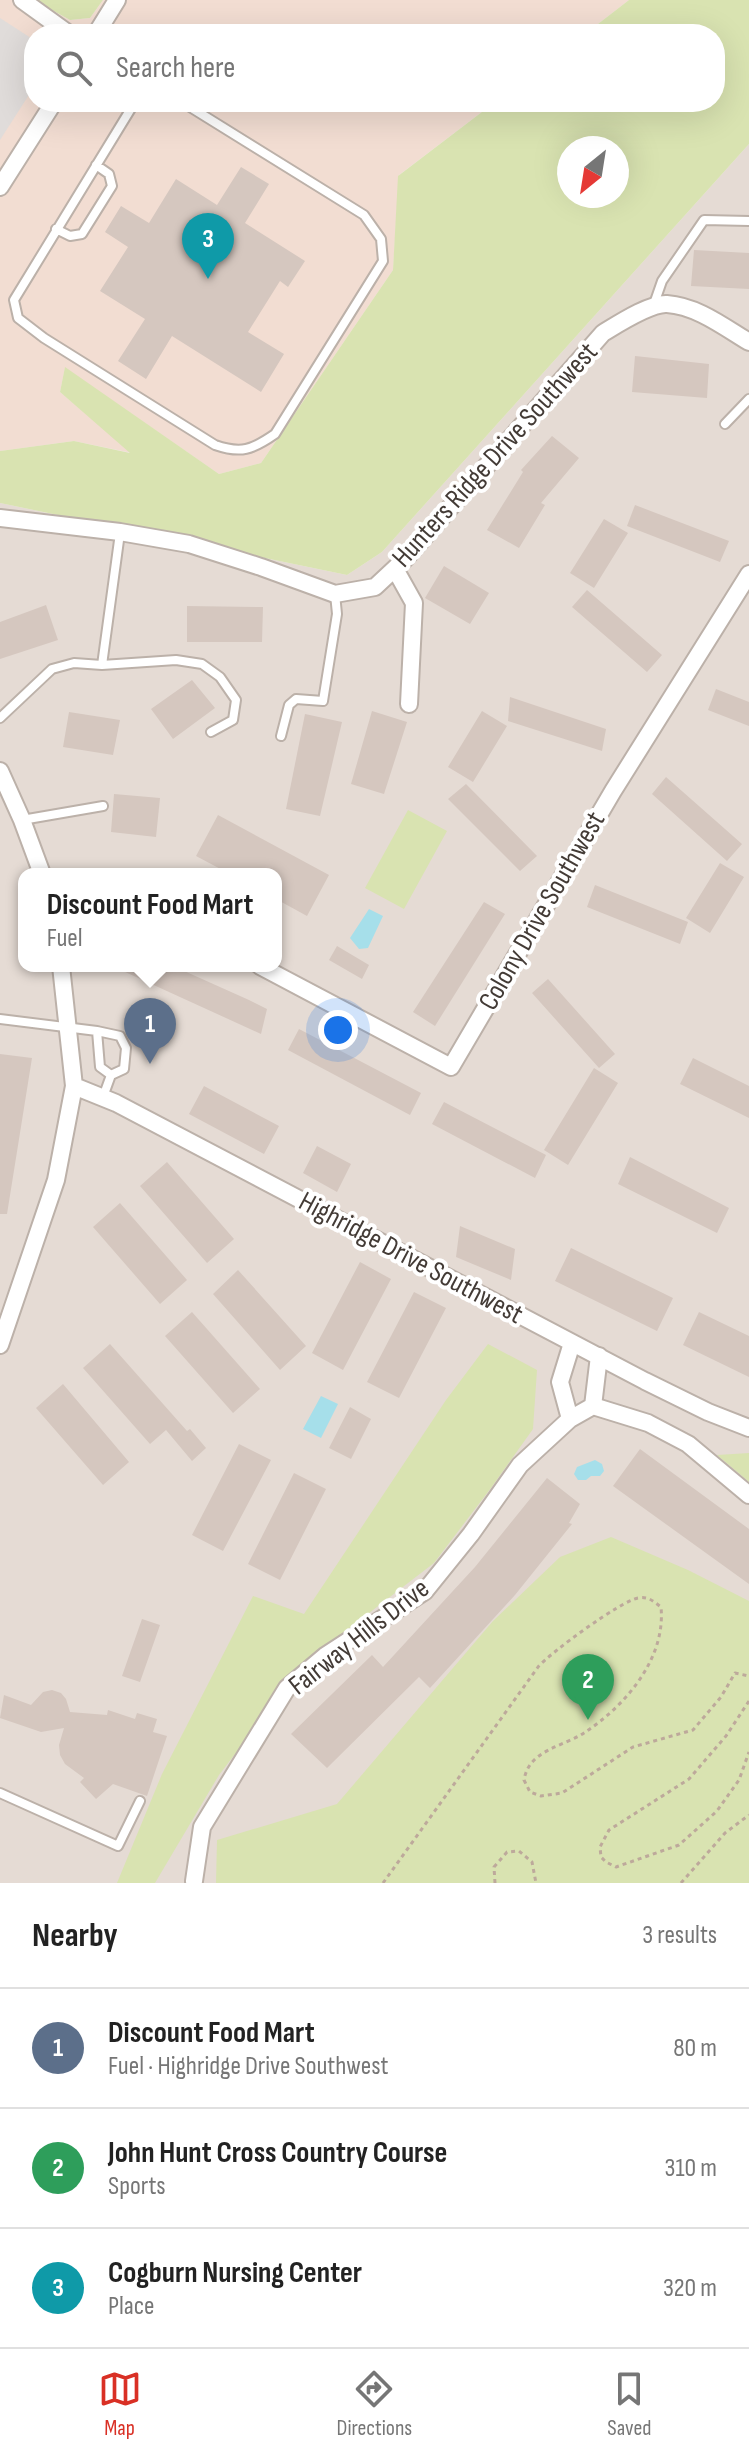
<!DOCTYPE html>
<meta charset="utf-8">
<style>
body{margin:0;font-family:"Sofia Sans Condensed",sans-serif;background:#f2f2f2;color:#222}
.compass{position:absolute;left:557px;top:136px;width:72px;height:72px;border-radius:50%;background:#fff;box-shadow:0 8px 32px #0002;rotate:210deg}
.you{position:absolute;left:338px;top:1030px;width:28px;height:28px;margin:-20px;border:6px solid #fff;border-radius:50%;background:#1a73e8;box-shadow:0 0 0 12px #1a73e833}
.badge{display:grid;place-items:center;width:52px;height:52px;border-radius:50%;background:#d93025;color:#fff;font-size:26px;font-weight:700}
.pin{position:absolute;translate:-50% -66px;filter:drop-shadow(0 2px 4px #0008)}
.pin::after{content:'';position:absolute;top:42px;width:28px;height:24px;background:inherit;clip-path:polygon(0 0,100% 0,50% 100%)}
.popup{position:absolute;left:18px;top:868px;width:264px;height:104px;box-sizing:border-box;display:grid;place-content:center;border-radius:16px;background:#fff;filter:drop-shadow(0 2px 6px #0005);font-size:26px;white-space:nowrap;color:#767676}
.popup b{font-size:30px;color:#222}
.popup::after{content:'';position:absolute;left:50%;top:100%;margin-left:-16px;border:16px solid transparent;border-top-color:#fff}
.list{margin:0;padding:0;list-style:none}
h2{display:flex;justify-content:space-between;align-items:center;height:104px;margin:0;padding:0 32px;font-size:34px}
h2 small{font-size:26px;font-weight:400;color:#767676}
.list li{display:grid;grid-template-columns:52px 1fr auto;gap:24px;align-items:center;box-sizing:border-box;height:120px;padding:0 32px;border-top:2px solid #e0e0e0}
.list b{display:block;font-size:30px;white-space:nowrap}
.list p{margin:0;font-size:26px;white-space:nowrap;color:#767676}
.list em{font-size:26px;font-style:normal;color:#767676}
.icon{flex:none;width:44px;height:44px;fill:none;stroke:currentColor;stroke-width:2;stroke-linecap:round;stroke-linejoin:round}
.map{position:relative;flex:none;width:749px;height:1883px;overflow:hidden}
.search{position:absolute;background:#fff;box-shadow:0 8px 32px #0002;left:24px;right:24px;top:24px;height:88px;display:flex;align-items:center;gap:20px;box-sizing:border-box;padding:0 28px;border-radius:32px;color:#767676;font-size:30px}
.sheet{height:464px;background:#fff}
nav{display:flex;justify-content:space-around;align-items:center;box-sizing:border-box;height:112px;border-top:2px solid #e0e0e0;background:#fff;font-size:22px;color:#767676}
nav a{display:grid;justify-items:center;gap:4px}
nav .on{color:#d93025}
.map>svg:first-child{display:block}
.residential{fill:#e5dbd4;fill-rule:evenodd}
.commercial{fill:#f2ddd2}
.green{fill:#d9e3b1;fill-rule:evenodd}
.parking{fill:#e0dcda}
.water{fill:#a6dfea}
.building{fill:#d5c7bf}
.lines{fill:none;stroke-linecap:round;stroke-linejoin:round}
.lane-casing{stroke:#bcb1a9;stroke-width:12}
.street-casing{stroke:#bcb1a9;stroke-width:20}
.path{stroke:#bda99b;stroke-width:3;stroke-dasharray:4 4;stroke-linecap:butt}
.lane{stroke:#fff;stroke-width:8}
.street{stroke:#fff;stroke-width:16}
.labels{text-anchor:middle;dominant-baseline:central;stroke-width:8;stroke-linejoin:round;paint-order:stroke}
.street-label{font-size:28px;fill:#433b36;stroke:#fff}
</style>
<div class="map">
<svg width="749" height="1883" viewBox="0 0 749 1883">
<rect width="100%" height="100%" fill="#f1ebe6"/>
<path class="residential" d="M749,144V1635L252,1883H0V503L347,575L382,552ZM24,874H276V966H24Z"/>
<path class="commercial" d="M0,0H34L70,20L90,18L103,0H629L585,34H34V102H495L399,175L393,270L261,463L219,474L65,368L60,392L132,453L74,441L0,451Z"/>
<path class="green" d="M34,0H103L90,18L70,20Z
M629,0H749V144L382,552L347,575L0,503V451L74,441L130,453L60,392L65,367L219,474L261,463L393,270L398,176L495,102H715V34H585ZM569,148H617V196H569Z
M408,810L447,831L404,909L365,888Z
M488,1344L537,1370L533,1429L491,1488L434,1563L325,1647L280,1695L219,1775L155,1883H117L162,1774L253,1596L304,1614L446,1400Z
M749,1453V1482L717,1455Z
M611,1537L688,1570L749,1601V1883H216L217,1840L337,1804L493,1621L560,1557Z"/>
<path class="parking" d="M0,18L34,40V87L0,140Z"/>
<path class="water" d="M369,909L383,916L368,948L359,949L350,938Z
M321,1396L338,1404L321,1438L303,1429Z
M595,1460L602,1464L604,1471L600,1476H591L586,1480H578L574,1474L577,1467Z"/>
<path class="building" d="M241,167L269,184L245,223L305,261L288,287L280,281L248,332L284,354L261,392L172,336L146,379L118,361L145,319L100,291L128,247L105,232L121,206L149,223L176,179L217,205Z
M694,250L749,253V289L691,286Z
M635,356L709,364L707,398L632,392Z
M552,436L579,458L541,503L545,505L519,548L487,530L523,472L521,470Z
M635,505L729,541L720,562L627,526Z
M604,519L628,533L594,588L570,573Z
M444,566L489,593L470,624L425,598Z
M587,590L662,655L647,672L572,607Z
M46,605L58,640L0,659V622Z
M187,606L263,607L262,642H187Z
M192,680L215,708L173,739L151,709Z
M716,689L749,702V726L708,710Z
M510,697L606,729L602,751L508,721Z
M372,711L407,722L384,794L351,784Z
M482,711L507,726L473,782L448,767Z
M69,712L120,720L113,755L63,747Z
M305,714L342,722L320,816L286,809Z
M666,777L742,844L727,861L652,794Z
M466,784L537,856L520,871L448,799Z
M114,794L160,798L156,837L111,832Z
M218,815L329,875L307,916L276,899V874H230L196,856Z
M720,863L744,877L710,933L686,918Z
M595,885L688,922L680,944L587,907Z
M484,902L505,914L435,1026L413,1012Z
M337,946L369,965L362,979L329,960Z
M112,966H173L249,1000L267,1009L261,1034Z
M548,979L615,1054L599,1068L532,993Z
M299,1029L421,1093L410,1115L288,1050Z
M0,1054L32,1058L7,1214H0Z
M693,1058L749,1086V1118L680,1084Z
M594,1068L618,1083L568,1165L544,1150Z
M204,1086L279,1126L264,1154L189,1114Z
M444,1102L546,1155L535,1178L432,1124Z
M317,1146L351,1164L337,1192L303,1173Z
M630,1157L729,1208L717,1233L618,1184Z
M167,1162L234,1239L207,1263L140,1186Z
M120,1203L187,1280L160,1304L93,1227Z
M460,1226L515,1249L511,1280L456,1257Z
M571,1248L673,1298L657,1331L555,1281Z
M360,1262L391,1279L343,1370L312,1353Z
M238,1270L306,1346L280,1370L213,1294Z
M414,1292L446,1308L399,1398L367,1382Z
M192,1312L260,1389L233,1413L165,1336Z
M699,1312L749,1336V1377L683,1345Z
M110,1344L187,1431L190,1429L206,1448L192,1461L166,1430L150,1444L83,1368Z
M63,1384L129,1462L103,1485L36,1408Z
M350,1407L371,1419L351,1459L329,1448Z
M239,1444L271,1460L223,1551L192,1535Z
M640,1449L749,1529V1584L613,1486Z
M294,1473L326,1489L280,1580L248,1564Z
M547,1478L580,1504L569,1523L572,1524L515,1595L430,1688L419,1677L327,1768L291,1734L372,1655L383,1667L475,1567Z
M142,1619L160,1625L140,1682L122,1676Z
M52,1690L61,1693L66,1699L70,1712L107,1715L108,1710L135,1719L137,1713L157,1719L153,1732L167,1736L147,1796L113,1784L96,1799L80,1782L84,1778L65,1764L60,1755L59,1745L64,1728L41,1732L0,1718L4,1695L31,1705L43,1692Z"/>
<g class="lines">
<g class="lane-casing">
<path id="lane" d="M135,102L14,300L18,318L44,338L215,445C241,454 252,450 275,434L383,261L381,239L364,215L182,102
M56,229L70,236L82,234L112,186L109,174L96,165
M654,304L662,281L704,220L749,221
M725,424L749,399
M102,665L120,533
M0,718L52,669L74,663L102,665L176,660L202,664L220,677L236,700L233,720L211,732
M281,736L289,705L296,699L323,701L337,614L335,594
M22,820L103,806
M0,1019L97,1031L100,1067L111,1075L103,1097
M97,1031L120,1036L126,1048L124,1069L111,1075
M0,1793L118,1846L140,1801"/>
</g>
<g class="street-casing">
<path id="street" d="M22,0L69,34
M96,34L117,0
M0,187L54,102
M0,518L120,532L189,544L261,567L335,594L375,587L405,559L603,333C618,324 650,303 667,304C697,306 724,327 749,342
M395,569L414,603L409,704
M0,771L22,820L42,874
M260,966L451,1067L613,791L749,574
M74,1086L116,1103L645,1381L708,1412L749,1428
M0,1345L56,1180L74,1086L61,966
M593,1406L599,1356
M570,1419L560,1382L572,1343
M194,1881L202,1827L287,1688L325,1656L425,1591L471,1534L520,1465L570,1419L593,1406L648,1423L688,1444L749,1495"/>
</g>
<path class="path" d="M749,1701L726,1736L689,1779L609,1830L600,1847L601,1857L606,1862L616,1867L679,1845L717,1811L739,1780L749,1752
M383,1883L538,1667C551,1652 621,1601 638,1598C648,1596 653,1601 661,1607C666,1659 625,1706 584,1733C562,1747 529,1750 524,1780L530,1792L541,1796L562,1793L633,1747L693,1730L721,1697L735,1673L749,1676
M495,1883L494,1867L507,1852L519,1851L532,1862L536,1883
M681,1883L725,1833L749,1815"/>
<use href="#lane" class="lane"/>
<use href="#street" class="street"/>
</g>
<g class="labels">
<g class="street-label">
<text transform="translate(495 455) rotate(-48)">Hunters Ridge Drive Southwest</text>
<text transform="translate(542 911) rotate(-60)">Colony Drive Southwest</text>
<text transform="translate(411 1258) rotate(28)">Highridge Drive Southwest</text>
<text transform="translate(359 1637) rotate(-38)">Fairway Hills Drive</text>
</g>
</g>
</svg>
<svg class="compass" viewBox="-18 -18 36 36"><path d="M0-13l5 13h-10z" fill="#e53935"/><path d="M0 13l5-13h-10z" fill="#767676"/></svg>
<div class="you"></div>
<div class="pin badge" style="left:150px;top:1064px;background:#5c6f8a">1</div>
<div class="popup"><b>Discount Food Mart</b>Fuel</div>
<div class="pin badge" style="left:588px;top:1720px;background:#2e9e5b">2</div>
<div class="pin badge" style="left:208px;top:279px;background:#0f9aa8">3</div>
<div class="search"><svg class="icon" aria-label="search" viewBox="0 0 24 24"><circle cx="10" cy="10" r="6"/><path d="M15 15l6 6"/></svg>Search here</div>
</div>
<section class="sheet">
<h2>Nearby<small>3 results</small></h2>
<ul class="list">
<li><span class="badge" style="background:#5c6f8a">1</span><div><b>Discount Food Mart</b><p>Fuel · Highridge Drive Southwest</p></div><em>80 m</em></li>
<li><span class="badge" style="background:#2e9e5b">2</span><div><b>John Hunt Cross Country Course</b><p>Sports</p></div><em>310 m</em></li>
<li><span class="badge" style="background:#0f9aa8">3</span><div><b>Cogburn Nursing Center</b><p>Place</p></div><em>320 m</em></li>
</ul>
</section>
<nav>
<a class="on"><svg class="icon" aria-label="map" viewBox="0 0 24 24"><path d="M3 6l6-2 6 2 6-2v14l-6 2-6-2-6 2zM9 4v14M15 6v14"/></svg>Map</a>
<a><svg class="icon" aria-label="directions" viewBox="0 0 24 24"><path d="M12 3l9 9-9 9-9-9zM9 14v-3h6M13 9l2 2-2 2"/></svg>Directions</a>
<a><svg class="icon" aria-label="saved" viewBox="0 0 24 24"><path d="M7 4h10v16l-5-4-5 4z"/></svg>Saved</a>
</nav>
